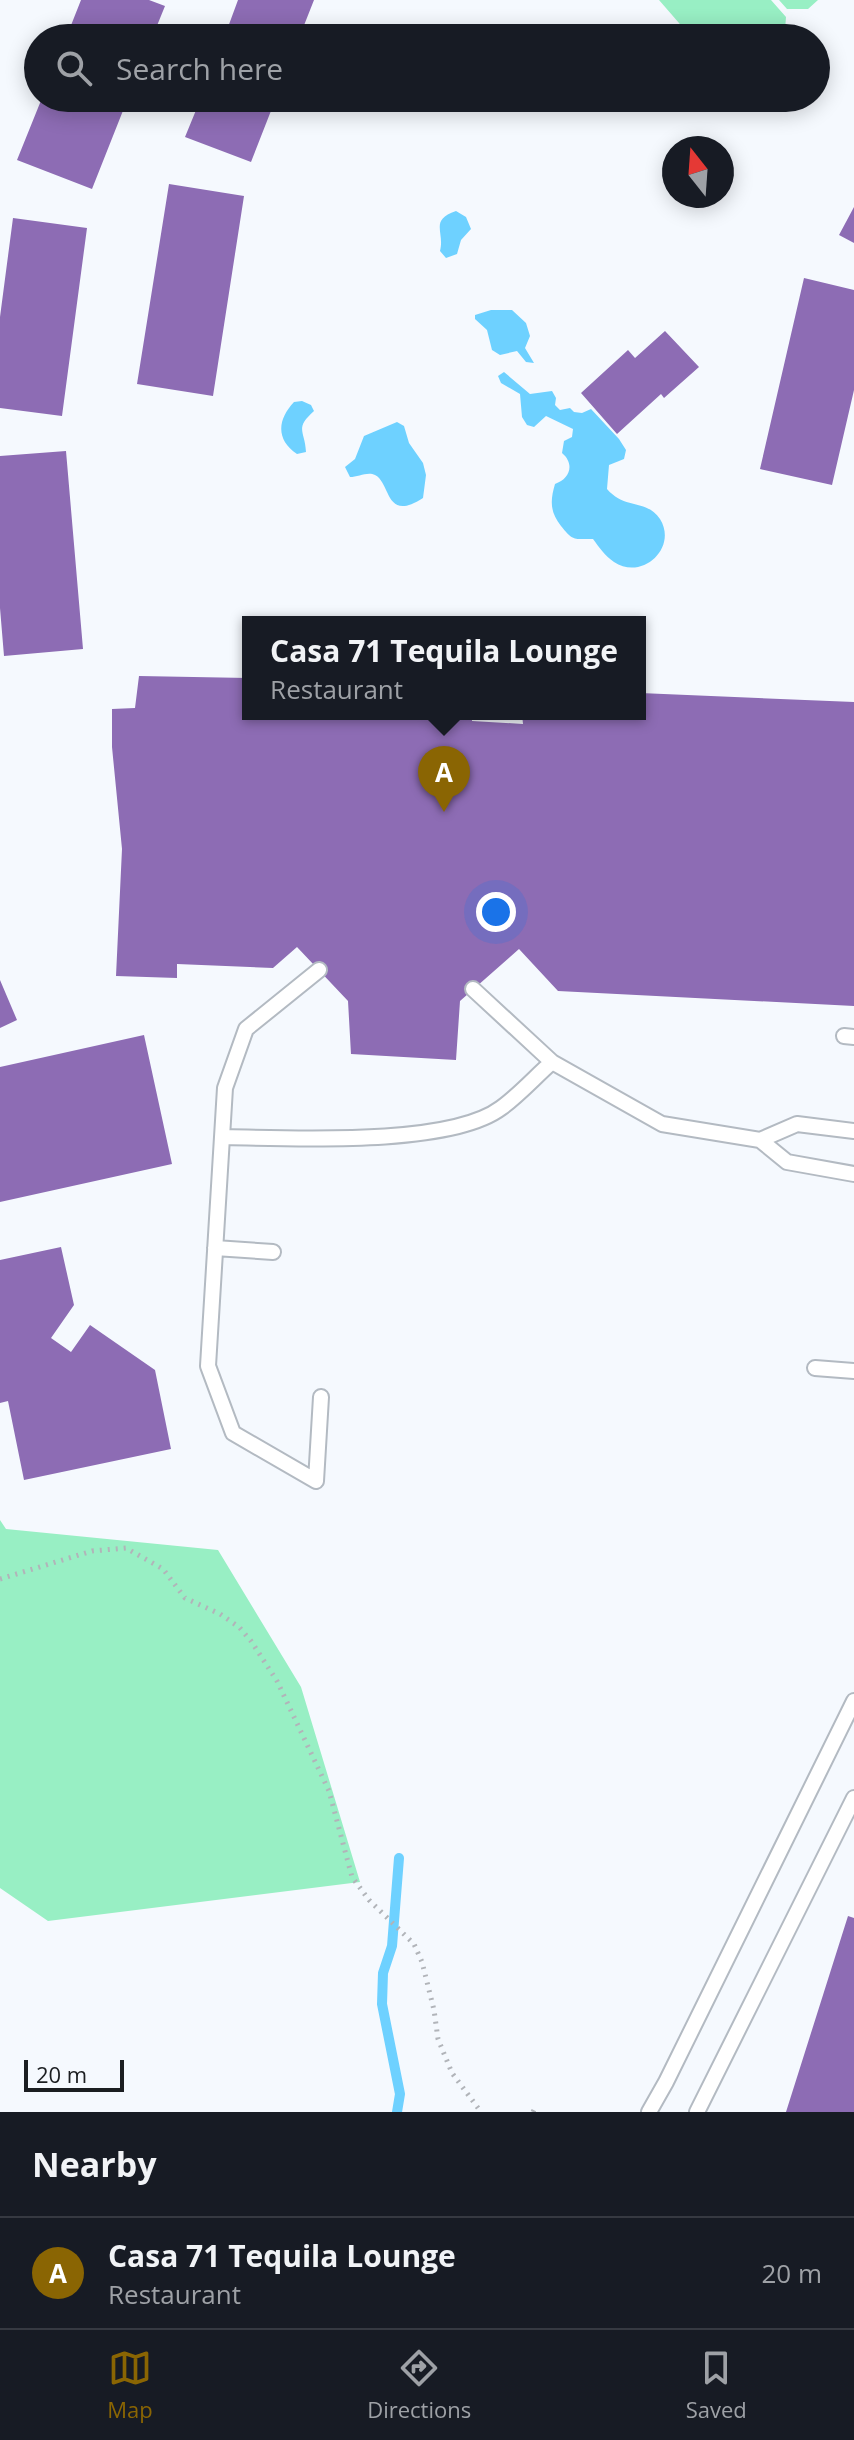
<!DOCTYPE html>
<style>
body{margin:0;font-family:"Open Sans",sans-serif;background:#242831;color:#f1f3f6}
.compass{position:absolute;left:662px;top:136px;width:72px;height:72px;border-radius:50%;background:#171b24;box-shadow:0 4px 20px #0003;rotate:343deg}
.scale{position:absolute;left:24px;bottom:20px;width:100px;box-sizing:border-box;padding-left:8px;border:4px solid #1b1e21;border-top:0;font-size:22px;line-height:28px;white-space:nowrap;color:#1b1e21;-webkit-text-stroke:6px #f5f9fe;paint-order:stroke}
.you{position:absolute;left:496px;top:912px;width:28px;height:28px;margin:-20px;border:6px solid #fff;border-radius:50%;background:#1a73e8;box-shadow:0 0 0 12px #1a73e833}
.badge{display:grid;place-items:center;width:52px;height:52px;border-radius:50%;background:#8a6503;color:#fff;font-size:26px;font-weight:700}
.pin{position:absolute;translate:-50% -66px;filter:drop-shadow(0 2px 4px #0008)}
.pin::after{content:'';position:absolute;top:42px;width:28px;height:24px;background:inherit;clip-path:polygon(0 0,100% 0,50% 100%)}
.popup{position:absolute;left:242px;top:616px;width:404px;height:104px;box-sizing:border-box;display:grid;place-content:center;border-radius:0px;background:#171b24;filter:drop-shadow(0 2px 6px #0005);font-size:26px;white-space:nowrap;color:#9ea1a6}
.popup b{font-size:30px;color:#f1f3f6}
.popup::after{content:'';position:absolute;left:50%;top:100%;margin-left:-16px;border:16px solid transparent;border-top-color:#171b24}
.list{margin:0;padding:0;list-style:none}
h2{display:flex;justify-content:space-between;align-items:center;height:104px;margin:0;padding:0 32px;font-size:34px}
h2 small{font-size:26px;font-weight:400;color:#9ea1a6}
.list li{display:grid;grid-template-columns:52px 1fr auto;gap:24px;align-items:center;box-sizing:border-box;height:112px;padding:0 32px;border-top:2px solid #363941}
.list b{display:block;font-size:30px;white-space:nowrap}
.list p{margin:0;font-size:26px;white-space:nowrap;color:#9ea1a6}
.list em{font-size:26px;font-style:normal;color:#9ea1a6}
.icon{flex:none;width:44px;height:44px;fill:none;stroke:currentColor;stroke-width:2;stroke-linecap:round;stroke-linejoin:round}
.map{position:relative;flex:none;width:854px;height:2112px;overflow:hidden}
.search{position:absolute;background:#171b24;box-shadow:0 4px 20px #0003;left:24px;right:24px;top:24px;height:88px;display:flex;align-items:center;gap:20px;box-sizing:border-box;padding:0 28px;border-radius:44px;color:#9ea1a6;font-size:30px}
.sheet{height:216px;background:#171b24}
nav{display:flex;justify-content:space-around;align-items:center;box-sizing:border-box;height:112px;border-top:2px solid #363941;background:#171b24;font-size:22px;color:#9ea1a6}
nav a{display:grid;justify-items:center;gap:4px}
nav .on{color:#8a6503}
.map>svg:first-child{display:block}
.green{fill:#98efc4}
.water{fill:#6ed1ff}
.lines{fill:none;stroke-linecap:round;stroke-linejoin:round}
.stream{stroke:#6ed1ff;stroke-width:10}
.building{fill:#8d6cb4}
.lane-casing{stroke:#b3bac2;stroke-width:18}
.path{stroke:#b1b4b9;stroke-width:5;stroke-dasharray:2 6;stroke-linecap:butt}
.lane{stroke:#fff;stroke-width:14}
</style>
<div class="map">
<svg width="854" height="2112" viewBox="0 0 854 2112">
<rect width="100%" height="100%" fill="#f5f9fe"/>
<path class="green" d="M659,0H771L786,17L785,30L775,38H692Z
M779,0H818L808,9H787Z
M0,1520L6,1529L218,1550L301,1687L360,1882L48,1921L0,1888Z"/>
<path class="water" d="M456,211L466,217L471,229L461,240L457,254L446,258L440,251C445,232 429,220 456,211Z
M491,310H512L526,323L530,336L525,348L534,363L526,362L517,351L500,355L492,350L487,330L475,319V315Z
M504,372L530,394L552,391L556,398L555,405L560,410L570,408L574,412L582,413L591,409L619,439L626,450L624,459L609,465L607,489C625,510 647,499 660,519C678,548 642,581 614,562C605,556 599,547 593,539C573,539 573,541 561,526C550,512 550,501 555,484C570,479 575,464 562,453L564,441L572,437L573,429L546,416L534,427L527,425L522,417L520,394L501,383L498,376Z
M302,401L311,405L314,411C294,429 305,430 306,452L297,454C276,440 277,420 294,402Z
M397,422L404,426L409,443L423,463L426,475L423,498C385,523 391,483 375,475C368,471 358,477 350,477L345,467L355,459L364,436Z"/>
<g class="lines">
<path class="stream" d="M397,2112L400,2094L382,2004L383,1973L392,1946L399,1858"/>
</g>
<path class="building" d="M81,0H149L165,6L152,38H66Z
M238,0H314L299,38H224Z
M42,98H128L92,189L17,160Z
M201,98H276L251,162L185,137Z
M169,184L244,196L213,396L137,384Z
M854,207V243L839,235Z
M13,218L87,228L62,416L0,408V317Z
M804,278L854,290V390L832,485L760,469Z
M665,331L699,367L664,398L661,394L617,434L581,393L628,350L635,358Z
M66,451L83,649L4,656L0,608V456Z
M139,676L248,678V714H313L372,718V714H472V721L523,724L522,714H640V693L854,702V1006L558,991L519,949L460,1001L456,1060L351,1054L348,1001L297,947L273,968L177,964V978L116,976L122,849L112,747V709L135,708Z
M0,980L17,1020L0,1028Z
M144,1035L172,1164L0,1202V1067Z
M61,1247L74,1305L51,1338L71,1352L90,1325L155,1370L171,1449L24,1480L8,1401L0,1403V1260Z
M848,1916L854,1918V2112H786Z"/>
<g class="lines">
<g class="lane-casing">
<path id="lane" d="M319,970L246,1029L225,1088L208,1366L233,1433L316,1481L321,1397
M473,989L552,1062L662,1124L760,1140L787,1162L854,1174
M844,1036L854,1037
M222,1137C288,1138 449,1147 501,1108C519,1095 535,1077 552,1062
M760,1140L797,1124L854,1131
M215,1248L273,1252
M815,1368L854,1371
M649,2112L666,2082L854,1701
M697,2112L854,1798"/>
</g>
<path class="path" d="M0,1579L92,1551L126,1548L163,1569L185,1598L220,1614L239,1627L251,1641L277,1681L329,1791L352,1877L369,1900L414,1944L422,1962L434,2010L438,2039L452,2073L481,2112
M533,2112L534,2110"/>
<use href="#lane" class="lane"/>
</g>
</svg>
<svg class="compass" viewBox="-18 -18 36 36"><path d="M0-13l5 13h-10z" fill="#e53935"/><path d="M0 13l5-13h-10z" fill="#9ea1a6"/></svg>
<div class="scale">20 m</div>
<div class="you"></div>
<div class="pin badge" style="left:444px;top:812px">A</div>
<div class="popup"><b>Casa 71 Tequila Lounge</b>Restaurant</div>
<div class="search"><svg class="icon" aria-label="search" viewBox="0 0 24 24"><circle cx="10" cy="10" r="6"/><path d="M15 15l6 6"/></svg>Search here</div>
</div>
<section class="sheet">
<h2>Nearby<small></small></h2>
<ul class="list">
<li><span class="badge">A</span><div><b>Casa 71 Tequila Lounge</b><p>Restaurant</p></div><em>20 m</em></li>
</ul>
</section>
<nav>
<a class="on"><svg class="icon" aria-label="map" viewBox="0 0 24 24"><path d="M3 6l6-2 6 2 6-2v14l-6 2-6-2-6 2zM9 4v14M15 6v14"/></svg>Map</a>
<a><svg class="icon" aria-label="directions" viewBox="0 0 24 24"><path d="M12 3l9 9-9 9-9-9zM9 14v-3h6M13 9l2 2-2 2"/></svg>Directions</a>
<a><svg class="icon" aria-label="saved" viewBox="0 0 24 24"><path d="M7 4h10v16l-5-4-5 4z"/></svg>Saved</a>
</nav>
